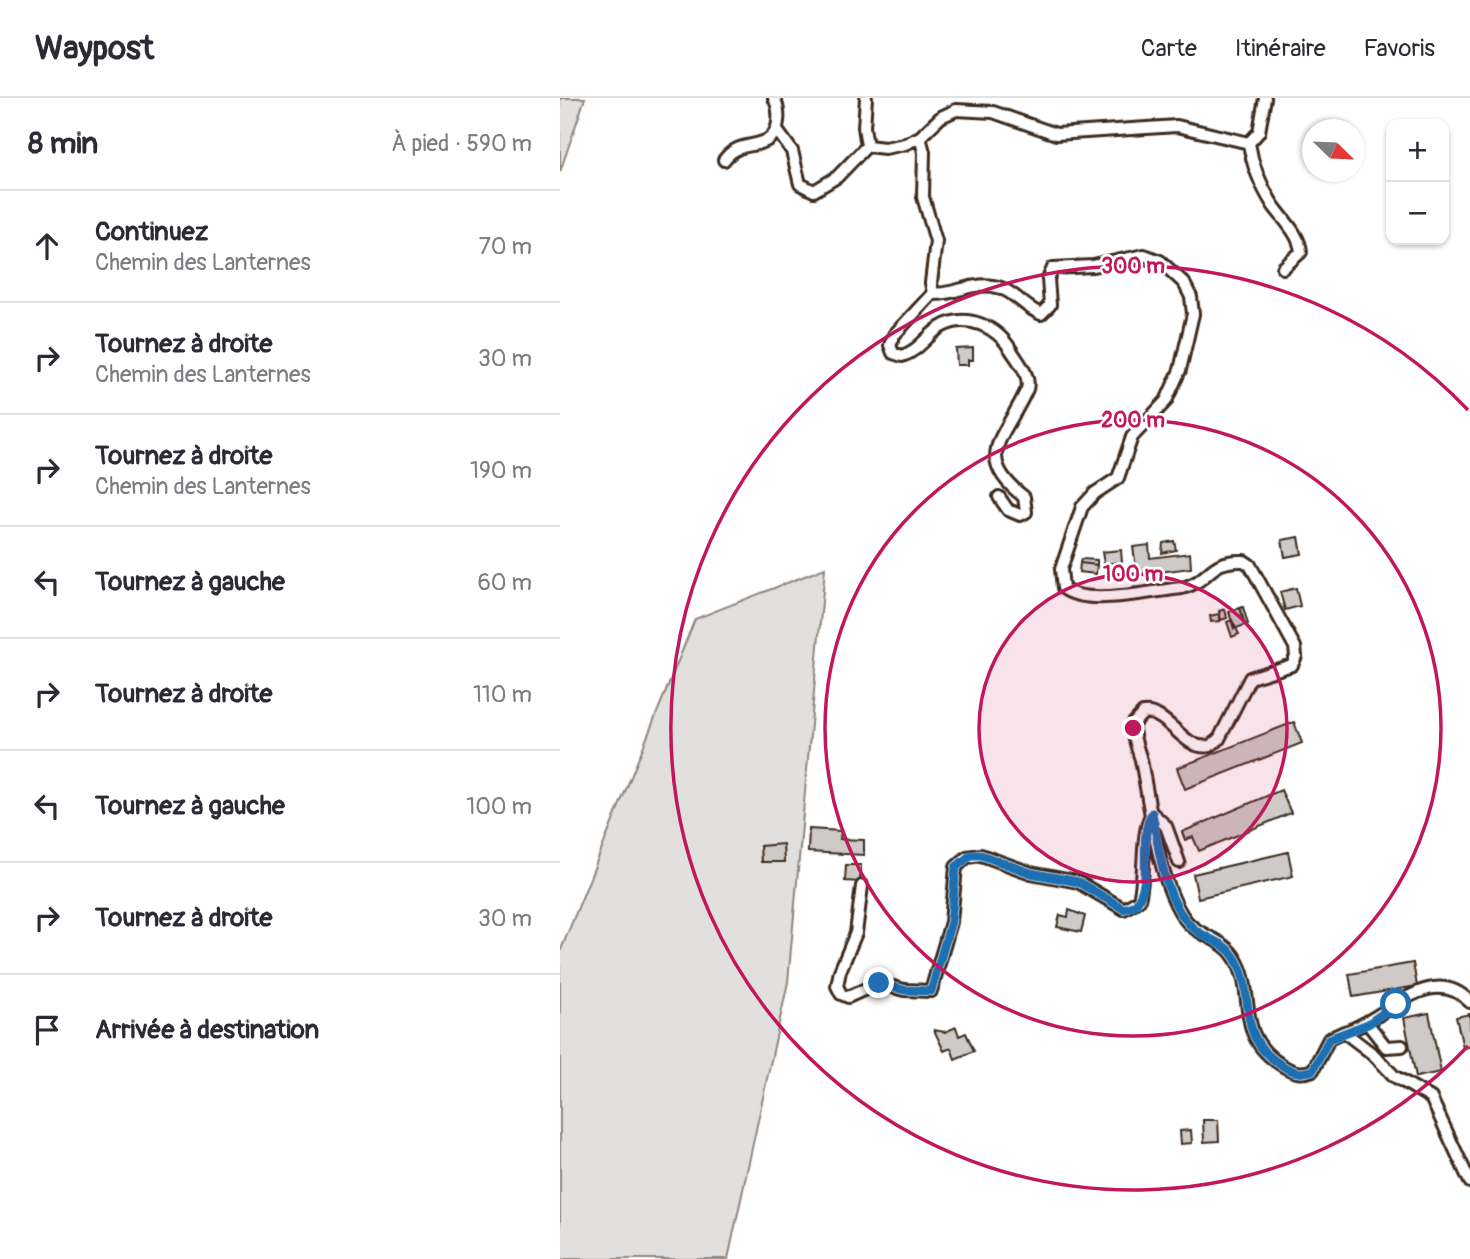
<!DOCTYPE html>
<html lang="fr">
<meta charset="utf-8">
<style>
body{margin:0;font-family:Pangolin,sans-serif;background:#f2f2f3;color:#2b2b33}
.controls{position:absolute;right:21px;top:21px;display:grid;overflow:hidden;border-radius:14px;box-shadow:0 2px 5px #0004}
.controls button{width:63px;height:63px;display:grid;place-items:center;padding:0;border:0;border-bottom:2px solid #e1e1e2;background:#fff;color:#2b2b33;font:35px sans-serif}
.compass{position:absolute;left:742px;top:21px;width:63px;height:63px;border-radius:50%;background:#fff;box-shadow:0 2px 5px #0004;rotate:113deg}
.stop{position:absolute;width:21px;height:21px;margin:-16px;border:5px solid #1f6fb2;border-radius:50%;background:#fff}
.stop.end{background:#1f6fb2;border-color:#fff;box-shadow:0 2px 7px #0008}
.list{margin:0;padding:0;list-style:none}
h2{display:flex;justify-content:space-between;align-items:center;height:91px;margin:0;padding:0 28px;font-size:30px}
h2 small{font-size:23px;font-weight:400;color:#7c7c81}
.list li{display:grid;grid-template-columns:46px 1fr auto;gap:21px;align-items:center;box-sizing:border-box;height:112px;padding:0 28px;border-top:2px solid #e1e1e2}
.list b{display:block;font-size:26px;white-space:nowrap}
.list p{margin:0;font-size:23px;white-space:nowrap;color:#7c7c81}
.list em{font-size:23px;font-style:normal;color:#7c7c81}
.icon{flex:none;width:38px;height:38px;fill:none;stroke:currentColor;stroke-width:2;stroke-linecap:round;stroke-linejoin:round}
.map{position:relative;flex:none;width:910px;height:1161px;overflow:hidden}
header{display:flex;align-items:center;gap:42px;box-sizing:border-box;height:98px;padding:0 35px;background:#fff;border-bottom:2px solid #e1e1e2}
header strong{font-size:33px}
nav{display:flex;gap:38px;margin-inline-start:auto;font-size:24px}
main{display:flex}
aside{flex:1;background:#fff}
.map>svg:first-child{display:block}
.green{fill:#e2e0de;stroke:#8e857e;stroke-width:2}
.building{fill:#cfcac7;stroke:#3b2a1e;stroke-width:2}
.lines{fill:none;stroke-linecap:round;stroke-linejoin:round}
.minor-casing{stroke:#3b2a1e;stroke-width:16}
.minor{stroke:#fff;stroke-width:10}
.route{stroke:#1f6fb2;stroke-width:9}
.ring{fill:none;stroke:#c2185b;stroke-width:3.5}
.centre{fill:#c2185b;stroke:#fff;stroke-width:3.5}
.ring-label{font-size:21px;text-anchor:middle;font-weight:bold;fill:#c2185b;stroke:#fff;stroke-width:5;stroke-linejoin:round;paint-order:stroke}
</style>
<header>
<strong>Waypost</strong>
<nav><a>Carte</a><a>Itinéraire</a><a>Favoris</a></nav>
</header>
<main>
<aside>
<h2>8 min<small>À pied · 590 m</small></h2>
<ul class="list">
<li><svg class="icon" aria-label="ahead" viewBox="0 0 24 24"><path d="M12 20V5M6 11l6-6 6 6"/></svg><div><b>Continuez</b><p>Chemin des Lanternes</p></div><em>70 m</em></li>
<li><svg class="icon" aria-label="right" viewBox="0 0 24 24"><path d="M7 20v-9h11M14 6l5 5-5 5"/></svg><div><b>Tournez à droite</b><p>Chemin des Lanternes</p></div><em>30 m</em></li>
<li><svg class="icon" aria-label="right" viewBox="0 0 24 24"><path d="M7 20v-9h11M14 6l5 5-5 5"/></svg><div><b>Tournez à droite</b><p>Chemin des Lanternes</p></div><em>190 m</em></li>
<li><svg class="icon" aria-label="left" viewBox="0 0 24 24"><path d="M17 20v-9H6M10 6l-5 5 5 5"/></svg><div><b>Tournez à gauche</b></div><em>60 m</em></li>
<li><svg class="icon" aria-label="right" viewBox="0 0 24 24"><path d="M7 20v-9h11M14 6l5 5-5 5"/></svg><div><b>Tournez à droite</b></div><em>110 m</em></li>
<li><svg class="icon" aria-label="left" viewBox="0 0 24 24"><path d="M17 20v-9H6M10 6l-5 5 5 5"/></svg><div><b>Tournez à gauche</b></div><em>100 m</em></li>
<li><svg class="icon" aria-label="right" viewBox="0 0 24 24"><path d="M7 20v-9h11M14 6l5 5-5 5"/></svg><div><b>Tournez à droite</b></div><em>30 m</em></li>
<li><svg class="icon" aria-label="arrive" viewBox="0 0 24 24"><path d="M6 21V4h12l-3 4 3 4H6"/></svg><div><b>Arrivée à destination</b></div></li>
</ul>
</aside>
<div class="map">
<svg width="910" height="1161" viewBox="0 0 910 1161">
<rect width="100%" height="100%" fill="#fff"/>
<filter id="ink" filterUnits="userSpaceOnUse"><feTurbulence type="fractalNoise" baseFrequency=".0143" numOctaves="2"/><feDisplacementMap in="SourceGraphic" scale="14" xChannelSelector="R" yChannelSelector="G"/><feConvolveMatrix kernelMatrix="1 2 1 2 8 2 1 2 1" color-interpolation-filters="sRGB"/></filter>
<g filter="url(#ink)">
<path class="green" d="M0,0H25L0,74Z
M265,470L228,884L168,1161H0V854L135,521Z"/>
<path class="building" d="M413,250V262H408V267H397L396,251Z
M739,439L742,456L725,459L722,442Z
M614,443L616,452L602,455L603,445Z
M589,447L590,460L630,455L631,470L577,477L573,449Z
M561,452L562,464L544,466L542,454Z
M521,461L537,462V467L520,465Z
M520,465L537,467L536,476L519,474Z
M736,490L740,508L725,512L720,494Z
M683,509L688,526L685,527L680,510Z
M680,510L685,527L674,531L669,514Z
M665,511L667,520L661,522L659,513Z
M659,516L660,523L651,524L650,518Z
M672,522L679,536L672,539L667,524Z
M734,624L742,645L625,691L617,670Z
M721,692L731,715L639,753L633,739L625,742L622,734Z
M249,731L281,733L280,741L304,742V757L248,754Z
M223,746L224,764H201L200,748Z
M728,754L733,778L638,800L633,776Z
M286,767H301L300,784L285,783Z
M509,812L525,818L521,834L497,829L500,817L508,819Z
M853,865L857,888L793,899L789,876Z
M869,915L881,974L856,979L844,920Z
M910,916V949L903,950L896,919Z
M396,929L399,938L406,935L414,953L395,961L391,950L384,953L374,932L385,934Z
M643,1022H658L659,1043L644,1044Z
M631,1032L632,1045L621,1046L620,1033Z"/>
<g class="lines">
<g class="minor-casing">
<path id="minor" d="M306,0L304,29L307,48
M216,31L232,53L240,86L254,93L277,79L307,48
M360,39L364,54L363,99L376,143L371,185L373,195C388,199 411,184 433,188C453,191 463,209 481,216L490,207L488,181L493,170L533,168L584,157L600,163L624,185L631,199L633,216L620,272L606,303L572,339L558,380L535,395L522,409L501,471L503,490C525,509 592,493 622,490C651,483 648,461 684,463L690,467L735,549L736,558L732,567L690,580L659,641L650,648C623,654 609,612 583,615L573,626C572,638 578,651 581,662C590,707 598,780 622,817C635,839 663,839 675,860C698,897 672,937 723,968C733,974 741,977 753,972L769,941L784,934L814,957L834,978L871,1000L910,1084
M689,45C692,67 701,88 713,107C723,121 740,137 741,154L723,170
M307,48L325,50L345,46L360,39L381,19L396,12L433,14L496,36L617,28L689,45L699,34L705,0
M164,62C178,43 194,51 209,41C221,33 220,11 214,0
M373,195L334,237L330,247L333,255L342,258C359,253 367,237 381,229C407,214 437,229 451,252C458,263 471,278 467,291C446,339 411,358 464,399L466,414L460,417L448,412L439,399
M302,788L296,835L280,873L277,888L281,896L288,899L319,885L344,892L371,893L391,824L396,769L407,759L421,757L471,775L518,784L564,811L579,802C586,775 580,737 592,715L606,728L619,764
M808,926L826,949L842,948
M784,934C824,924 870,862 910,904"/>
</g>
<use href="#minor" class="minor"/>
</g>
</g>
<g class="lines" filter="url(#ink)">
<path class="route" d="M319,885L344,892L371,893L391,824L396,769L411,757H421L471,775L518,784L564,811L575,807C595,782 577,742 592,715C600,752 603,801 632,829C645,842 665,843 675,860C698,897 672,938 723,968C733,974 741,977 753,972L769,941L808,926L836,906"/>
</g>
<circle cx="573" cy="630" r="154" fill="#c2185b" fill-opacity=".12"/>
<g class="ring">
<circle cx="573" cy="630" r="154"/>
<circle cx="573" cy="630" r="308"/>
<path d="M908 948A462 462 0 1 1 908 312"/>
</g>
<circle cx="573" cy="630" r="10" class="centre"/>
<g class="ring-label">
<text x="573" y="175">300 m</text>
<text x="573" y="329">200 m</text>
<text x="573" y="483">100 m</text>
</g>
</svg>
<div class="controls">
<button>+</button>
<button>−</button>
</div>
<svg class="compass" viewBox="-18 -18 36 36"><path d="M0-13l5 13h-10z" fill="#e53935"/><path d="M0 13l5-13h-10z" fill="#7c7c81"/></svg>
<div class="stop" style="left:836px;top:906px"></div>
<div class="stop end" style="left:319px;top:885px"></div>
</div>
</main>
